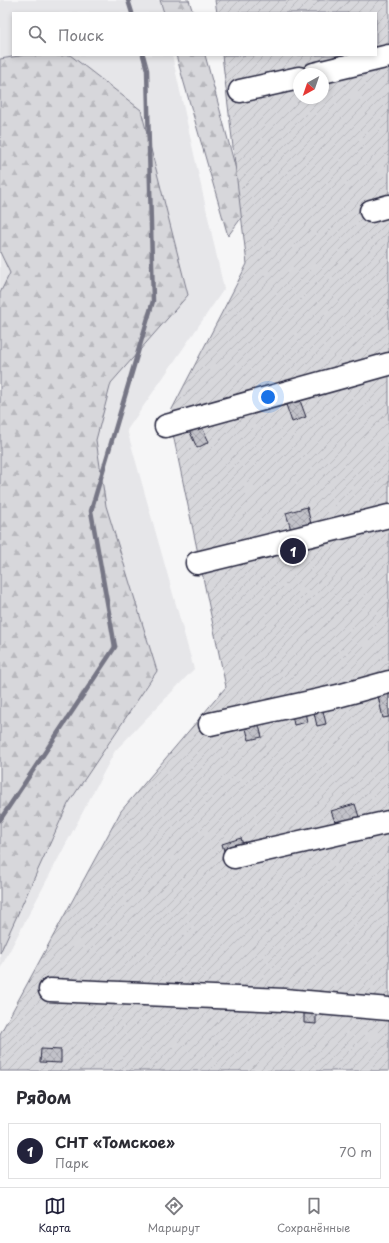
<!DOCTYPE html>
<html lang="ru">
<meta charset="utf-8">
<style>
body{margin:0;font-family:"Playpen Sans",sans-serif;background:#f2f2f3;color:#2b2b33}
.compass{position:absolute;left:293px;top:68px;width:36px;height:36px;border-radius:50%;background:#fff;box-shadow:0 2px 6px #0003;rotate:220deg}
.you{position:absolute;left:268px;top:397px;width:14px;height:14px;margin:-10px;border:3px solid #fff;border-radius:50%;background:#1a73e8;box-shadow:0 0 0 6px #1a73e833}
.badge{display:grid;place-items:center;width:26px;height:26px;border-radius:50%;background:#22223b;color:#fff;font-size:13px;font-weight:700}
.pin{position:absolute;translate:-50% -50%;border:2px solid #fff;box-shadow:0 1px 4px #0006}
.list{margin:0;padding:0;list-style:none}
h2{display:flex;justify-content:space-between;align-items:center;height:52px;margin:0;padding:0 16px;font-size:17px}
h2 small{font-size:13px;font-weight:400;color:#7c7c81}
.list li{display:grid;grid-template-columns:26px 1fr auto;gap:12px;align-items:center;box-sizing:border-box;height:56px;margin:0 8px 8px;padding:0 8px;border:1px solid #e1e1e2;border-radius:0px}
.list b{display:block;font-size:15px;white-space:nowrap}
.list p{margin:0;font-size:13px;white-space:nowrap;color:#7c7c81}
.list em{font-size:13px;font-style:normal;color:#7c7c81}
.icon{flex:none;width:22px;height:22px;fill:none;stroke:currentColor;stroke-width:2;stroke-linecap:round;stroke-linejoin:round}
.map{position:relative;flex:none;width:389px;height:1071px;overflow:hidden}
.search{position:absolute;background:#fff;box-shadow:0 2px 6px #0003;left:12px;right:12px;top:12px;height:44px;display:flex;align-items:center;gap:10px;box-sizing:border-box;padding:0 14px;border-radius:0px;color:#7c7c81;font-size:15px}
.sheet{height:116px;background:#fff}
nav{display:flex;justify-content:space-around;align-items:center;box-sizing:border-box;height:56px;border-top:1px solid #e1e1e2;background:#fff;font-size:11px;color:#7c7c81}
nav a{display:grid;justify-items:center;gap:2px}
nav .on{color:#22223b}
.map>svg:first-child{display:block}
.built{fill:#e6e6e9}
.forest{fill:url(#forest-firs);stroke:#7c7c8b}
.garden{fill:url(#garden-furrows);stroke:#7c7c8b;fill-rule:evenodd}
.lines{fill:none;stroke-linecap:round;stroke-linejoin:round}
.stream{stroke:#767685;stroke-width:4.5}
.building{fill:url(#building-cross-hatch);stroke:#22223b}
.minor-casing{stroke:#22223b;stroke-width:25}
.minor{stroke:#fff;stroke-width:22}
</style>
<div class="map">
<svg width="389" height="1071" viewBox="0 0 389 1071">
<defs>
<pattern id="forest-firs" width="22" height="20" patternUnits="userSpaceOnUse"><rect width="22" height="20" fill="#d7d7db"/><path d="M5 1l3.5 6h-7zM16 11l3.5 6h-7z" fill="#b8b8bd"/></pattern>
<pattern id="garden-furrows" width="10" height="10" patternUnits="userSpaceOnUse"><rect width="10" height="10" fill="#d7d7db"/><path d="M-1 1l2-2M0 10L10 0M9 11l2-2" fill="none" stroke="#b8b8bd"/></pattern>
<pattern id="building-cross-hatch" width="8" height="8" patternUnits="userSpaceOnUse"><rect width="8" height="8" fill="#c2c2c9"/><path d="M0 0l8 8M0 8l8-8" fill="none" stroke="#a6a6ae"/></pattern>
</defs>
<rect width="100%" height="100%" fill="#f6f6f7"/>
<filter id="ink" filterUnits="userSpaceOnUse"><feTurbulence type="fractalNoise" baseFrequency=".025" numOctaves="2"/><feDisplacementMap in="SourceGraphic" scale="8" xChannelSelector="R" yChannelSelector="G"/><feConvolveMatrix kernelMatrix="1 2 1 2 8 2 1 2 1" color-interpolation-filters="sRGB"/></filter>
<g filter="url(#ink)">
<path class="built" d="M0,0H160L163,13H13V55H172L224,289L127,430L194,669L115,751L0,969Z"/>
<path class="forest" d="M160,0H189L193,13H164Z
M25,55H70L141,110L188,295L111,383L96,440L106,506L157,671L68,804L0,953V293L10,273L0,252V59Z
M176,55H205L247,210L228,236Z"/>
<path class="garden" d="M215,0H389V1071H0V1034L121,811L226,687L169,415L247,264L222,55H376V13H217ZM299,74H323V98H299Z"/>
<g class="lines">
<path class="stream" d="M128,0L132,13
M0,820L115,647L91,511L153,301L147,70L143,55"/>
</g>
<path class="building" d="M298,395L306,417L292,422L284,399Z
M201,425L209,442L197,448L189,430Z
M307,507L311,524L291,530L286,513Z
M389,693V717L383,718L378,696Z
M323,711L326,724L317,726L314,713Z
M305,712L307,722L294,725L292,715Z
M258,722L262,737L249,740L245,725Z
M355,804L360,820L337,827L331,811Z
M241,838L244,848L225,854L222,844Z
M304,1011H316V1024L304,1023Z
M41,1049L61,1050V1063L40,1062Z"/>
<g class="lines">
<g class="minor-casing">
<path id="minor" d="M314,74L389,56
M240,91L299,78
M371,211L389,206
M166,426L389,364
M197,563L389,516
M210,724L338,696L389,682
M234,857L389,822
M50,990L284,1000L389,1009"/>
</g>
<use href="#minor" class="minor"/>
</g>
</g>
</svg>
<svg class="compass" viewBox="-18 -18 36 36"><path d="M0-13l5 13h-10z" fill="#e53935"/><path d="M0 13l5-13h-10z" fill="#7c7c81"/></svg>
<div class="you"></div>
<div class="pin badge" style="left:293px;top:551px">1</div>
<div class="search"><svg class="icon" aria-label="search" viewBox="0 0 24 24"><circle cx="10" cy="10" r="6"/><path d="M15 15l6 6"/></svg>Поиск</div>
</div>
<section class="sheet">
<h2>Рядом<small></small></h2>
<ul class="list">
<li><span class="badge">1</span><div><b>СНТ «Томское»</b><p>Парк</p></div><em>70 m</em></li>
</ul>
</section>
<nav>
<a class="on"><svg class="icon" aria-label="map" viewBox="0 0 24 24"><path d="M3 6l6-2 6 2 6-2v14l-6 2-6-2-6 2zM9 4v14M15 6v14"/></svg>Карта</a>
<a><svg class="icon" aria-label="directions" viewBox="0 0 24 24"><path d="M12 3l9 9-9 9-9-9zM9 14v-3h6M13 9l2 2-2 2"/></svg>Маршрут</a>
<a><svg class="icon" aria-label="saved" viewBox="0 0 24 24"><path d="M7 4h10v16l-5-4-5 4z"/></svg>Сохранённые</a>
</nav>
